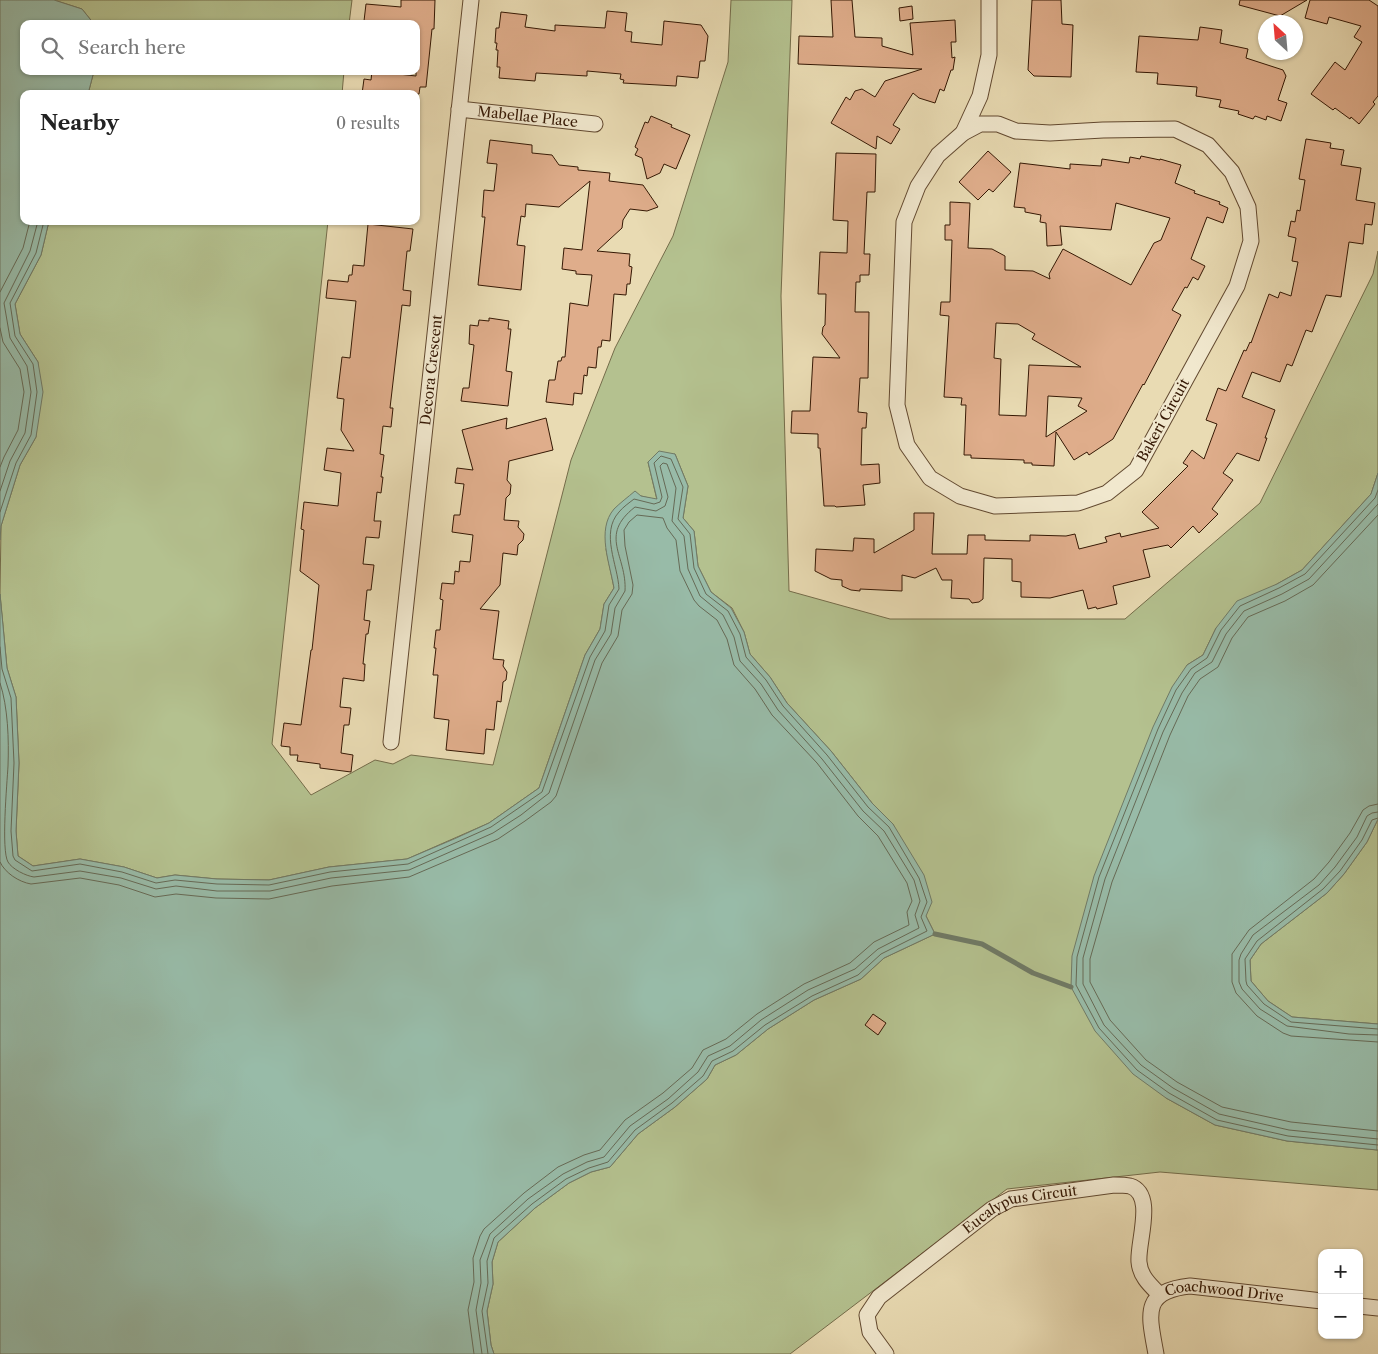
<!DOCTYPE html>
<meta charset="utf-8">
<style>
body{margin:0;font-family:"Libre Caslon Text",serif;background:#f6f6f6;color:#222}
.controls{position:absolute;right:15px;bottom:15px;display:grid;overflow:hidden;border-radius:10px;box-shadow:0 1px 4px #0004}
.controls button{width:45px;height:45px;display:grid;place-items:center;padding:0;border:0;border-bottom:1px solid #e0e0e0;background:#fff;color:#222;font:25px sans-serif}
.compass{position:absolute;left:1258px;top:15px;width:45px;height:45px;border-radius:50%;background:#fff;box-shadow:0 1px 4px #0004;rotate:334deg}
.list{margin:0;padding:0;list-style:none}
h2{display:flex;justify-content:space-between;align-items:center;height:65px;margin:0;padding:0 20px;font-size:21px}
h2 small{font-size:16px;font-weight:400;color:#767676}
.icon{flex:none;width:28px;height:28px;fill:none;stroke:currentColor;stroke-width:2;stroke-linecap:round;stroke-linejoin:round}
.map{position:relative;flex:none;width:1378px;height:1354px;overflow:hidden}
.search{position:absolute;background:#fff;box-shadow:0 1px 4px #0004;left:20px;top:20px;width:400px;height:55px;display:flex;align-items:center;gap:12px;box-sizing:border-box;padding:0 18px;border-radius:10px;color:#767676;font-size:19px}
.panel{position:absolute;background:#fff;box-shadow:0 1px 4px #0004;left:20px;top:90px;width:400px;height:135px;border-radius:10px}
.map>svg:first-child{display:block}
.green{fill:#b4c18f;stroke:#746c4a}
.water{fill:#98bba8;stroke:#707a66}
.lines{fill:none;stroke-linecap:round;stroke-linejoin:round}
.shore{stroke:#666a56;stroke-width:1}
.stream{stroke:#707a66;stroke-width:5}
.building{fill:#dfad8b;stroke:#351804;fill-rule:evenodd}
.minor-casing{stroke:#624930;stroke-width:17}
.minor{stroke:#f1e8ce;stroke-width:15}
.labels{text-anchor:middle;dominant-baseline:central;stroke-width:4.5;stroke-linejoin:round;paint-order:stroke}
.street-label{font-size:14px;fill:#351804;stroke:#f1e8ce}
</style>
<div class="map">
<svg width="1378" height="1354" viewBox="0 0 1378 1354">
<rect width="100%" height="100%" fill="#e9dbb3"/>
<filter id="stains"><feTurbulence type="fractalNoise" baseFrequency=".004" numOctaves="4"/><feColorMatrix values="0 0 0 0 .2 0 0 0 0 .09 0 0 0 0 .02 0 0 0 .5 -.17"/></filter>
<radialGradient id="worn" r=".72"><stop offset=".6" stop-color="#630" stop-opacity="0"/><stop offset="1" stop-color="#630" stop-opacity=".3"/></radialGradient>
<path class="green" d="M54,0H352L349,24H94L82,9Z
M731,0H792L781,296L789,591L890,619H1125L1260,503L1373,274L1378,251V473L1371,494L1302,570L1277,584L1216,628L1203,655L1187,665L1166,1098L1215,1125L1287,1141L1378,1150V1190L1160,1172L1007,1189L790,1354H494L491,1345L487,1311L493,1284L492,1262L498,1242L535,1208L569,1183L591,1172L610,1167L638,1134L675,1107L707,1079L715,1065L736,1055L768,1029L814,1000L861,979L884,958L935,934L926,916L893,824L872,803L831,751L787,703L770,677L750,654L744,632L732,608L711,592L698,566L694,531L683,518L688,486L675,454L648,462L657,500L641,496L606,549L614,588L604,604L600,629L585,655L539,788L489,823L407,859L329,867L269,880L217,879L175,875L157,878L124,867L80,859L33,866L18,856L16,831L19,763L16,697L7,668L0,594L1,526L20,465L36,437L38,362L20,334L15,304L41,255L49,221H328L272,744L311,795L375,760L393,764L411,755L493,765L571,460L615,348L673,236L728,62Z
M94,71H344L342,94H88Z
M1378,819V1024L1292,1017L1268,1001L1251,981L1250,960L1261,944L1327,893L1344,874L1367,842Z"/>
<path class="water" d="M0,0H54L82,9L94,24H24V71H94L88,94H24V221H49L41,255L15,304L20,334L38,362L43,392L36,437L20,465L1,526L0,540Z
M659,451L675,454L688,486L683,518L694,531L698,566L711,592L731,608L744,632L750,654L770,677L787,703L831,751L872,803L893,824L924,875L932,902L926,916L935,934L884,958L861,979L814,1000L768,1029L736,1055L715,1065L707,1079L675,1107L638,1134L610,1167L591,1172L569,1183L535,1208L498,1242L492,1262L493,1284L487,1311L491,1345L494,1354H0V594L7,668L16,697L19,763L16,831L18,856L33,866L80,859L124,867L157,878L175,875L217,879L269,880L329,867L407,859L454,839L489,823L539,788L585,655L600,629L604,604L614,588C610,564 596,530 614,509C620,503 628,497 635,491L641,496L657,499L648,462Z
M1378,473V819L1367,842L1344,874L1327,893L1261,944L1250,960L1251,981L1268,1001L1292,1017L1378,1024L1377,1150L1287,1141L1215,1125L1166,1098L1133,1074L1095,1031L1071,987L1072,956L1094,876L1153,727L1172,687L1187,665L1203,655L1216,628L1237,601L1277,584L1302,570L1371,494Z"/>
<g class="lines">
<path class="shore" d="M0,292L23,248L30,221
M0,328L3,342L20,369L24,392L18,430L4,457L0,467
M1378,490L1375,498L1305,574L1279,588L1240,606L1221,630L1207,658L1191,669L1176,690L1158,729L1099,877L1077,957L1076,985L1099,1028L1137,1070L1169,1093L1217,1120L1288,1136L1378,1145
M0,491L10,461L25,433L31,392L27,366L10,338L4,303L30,251L38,221
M1378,504L1309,579L1282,594L1244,611L1226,634L1212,662L1195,673L1182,693L1163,732L1105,879L1083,958V984L1104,1025L1141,1065L1173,1088L1219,1114L1289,1130L1378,1139
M0,512L16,463L31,435L37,392L33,364L15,336L10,303L36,253L44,221
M1378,515L1313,585L1285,601L1248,617L1232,638L1218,667L1200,679L1188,696L1170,735L1112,882L1090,959V982L1110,1020L1146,1060L1177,1082L1222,1107L1291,1122L1378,1131
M0,647L2,669L11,698L14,763L11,831L13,856L15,860L32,871L80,864L122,872L156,883L175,880L217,884L269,885L330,872L408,864L491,827L542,792L590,657L605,631L609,605L619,589C618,565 600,533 619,512C623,507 629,503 634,499L654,504L660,502L662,497L654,463L661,456L671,459L683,487L678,519L690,534L694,568L706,594L728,611L740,634L746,657L766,680L783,706L827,755L868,807L889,827L919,878L927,902L921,917L927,931L881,954L858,975L812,996L765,1025L733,1051L712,1061L703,1076L672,1103L635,1130L608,1162L589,1168L566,1179L532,1204L494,1238L487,1261L488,1283L482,1311L488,1354
M0,683C8,707 9,740 8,766C7,784 1,850 8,862C12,869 26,876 34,877L80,871L121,878L156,889L176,886L217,891H270L331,878L409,870L493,833L521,815L549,793L595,660L611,634L615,608L625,591C627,555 598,536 635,507L656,511L665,506L668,497L660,466L663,463L667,464L676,488L672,521L684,536L688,569L700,596L723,615L734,637L740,661L761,684L778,710L822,759L863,811L884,831L914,880L920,901L915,915L919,928L878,949L855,969L808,990L761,1020L730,1046L708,1056L698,1072L668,1099L630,1126L604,1157L587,1162L563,1174L528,1199L490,1234L480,1260L481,1283L476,1310L482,1354
M1378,804L1369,806L1363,810L1350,833L1329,862L1314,879L1249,930L1232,954V982L1236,993L1257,1016L1283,1033L1291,1036L1378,1042
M1378,812L1372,813L1367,816L1357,837L1335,867L1319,885L1253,935L1241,954L1239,960V982L1242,989L1260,1009L1287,1026L1349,1034L1378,1035
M1378,818L1372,820L1362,840L1340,871L1323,889L1257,941L1245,959L1246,981L1247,985L1264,1004L1291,1022L1378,1029
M0,862C5,873 19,882 31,884L80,878L119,885L155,897L176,894L216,898L269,899L332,886L409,877L498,839L525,821L551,802L556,796L602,663L618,636L622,610L632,594L633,585L625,546L624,530L629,522L637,515L663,518L667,528L676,540L680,571L694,600L699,606L717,620L727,639L734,665L755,689L772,715L817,763L858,816L878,836L907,883L912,901L907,912L909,925L874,942L850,963L804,984L757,1014L726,1039L703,1050L692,1068L663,1093L625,1120L600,1150L584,1155L558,1167L524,1193L484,1229L480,1236L473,1258L474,1282L468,1310L474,1354"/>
<path class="stream" d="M935,934L982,944L1033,973L1071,987"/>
</g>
<path class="building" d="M401,0H435L434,29H432L426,87H420L419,94H362L364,79L371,80L372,71L416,76L417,24H389L364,21L366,4L401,7Z
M831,0H852L855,37L882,38V46L913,55L910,23L955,20L956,42H951L952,58L955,57L953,70H951L944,91L940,89L935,103L919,98L913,93L893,125L900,129L891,144L877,136L876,149L831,123L846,97L850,100L855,91L862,89L875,97L885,81L922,69L798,64L799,36L833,37Z
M1032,0H1061L1062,24L1073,25L1071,77L1034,76L1028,70Z
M1240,0H1307L1280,16L1239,5Z
M1310,0H1369L1378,6V96L1373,102L1375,104L1359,124L1351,117L1350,119L1335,108L1333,110L1311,94L1335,62L1345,70L1362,42L1354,37L1361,26L1329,17L1327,24L1305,18Z
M912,6L913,19L900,21L899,8Z
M607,11L627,13L625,31L632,32L631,42L662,45L664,21L701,25L708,36L705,61H700L698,78L677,76L676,86L623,83L624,80L620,79L621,74L587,71V76L536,73L535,81L499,78L500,67H497L498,50H496L497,43H495L496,28H499L501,12L527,15L525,27L555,31V25L605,28Z
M1200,27L1222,30L1220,43L1248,49L1246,58L1283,70L1286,76L1278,100L1287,103L1281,121L1267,116L1266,120L1255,116L1253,119L1238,114L1239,111L1219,107L1221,100L1196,96L1197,87L1157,84L1158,73L1136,72L1139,36L1198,40Z
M651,116L672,125L671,127L690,135L676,169L664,164L660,173L647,179L642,158L635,155L638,149L635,147L645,122L648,123Z
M1306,139L1331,143L1330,148L1344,150L1341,165L1361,168L1356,200L1375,203L1372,225L1365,224L1363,244L1349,242L1341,297L1326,295L1312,332L1306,330L1292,366L1287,364L1280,382L1252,372L1242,397L1275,410L1265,438H1267L1259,461L1237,453L1223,473L1233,480L1212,509L1218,514L1199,533L1193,526L1171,548L1168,545L1143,550L1150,577L1113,586L1117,604L1097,609L1096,607L1088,609L1083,590L1050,598L1021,597V582L1012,581V559L984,558L983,599L979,602L972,603L969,599L951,598L952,580H942L936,568L915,578L902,575V591L860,589V591L851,590L842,586V580L831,579L815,571L816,549L853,551L854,538L874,539V553L914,530V513H934L932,554H967L968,535H985V540L1030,541V535L1066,536L1075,534L1079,549L1107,542L1105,537L1120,533L1121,537L1159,528L1142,512L1188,466L1183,463L1192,450L1204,459L1217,424L1206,420L1218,388L1226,391L1244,350L1246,351L1250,342L1251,343L1269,294L1278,298L1280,292L1291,296L1298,262L1292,261L1296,238L1288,236L1291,221L1295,222L1297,210L1300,211L1305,180L1299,179Z
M490,140L532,145V153L552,155L559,165L578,167V170L610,173L609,181L643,185L658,207L647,211L630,209L623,220L622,228L597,251L630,254L629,266L632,267L630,284H627L626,295L614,294L610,341L602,340L601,347H598L596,368L588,367L587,376L584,375L582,394L574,393L573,405L546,402L549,380H555L558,361H561L562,357H565L570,303L588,306L592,275L576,274V271L562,269L564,248L582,250L590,181L559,207L526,204L525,217L521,216L517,245L525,246L521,290L478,285L485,217H482L484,190L494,191L497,164L487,163Z
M988,151L1011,172L993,192L989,189L978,200L959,182Z
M836,153L876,154L875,192H867L866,212L864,254H870L869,275H860V282H856L855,312H869L868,378H860L858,412L867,413L866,428H862L861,465L879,464L880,483L863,485L865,505L836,507L835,506H824L820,448H818V434L791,433L792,411H810L813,357L840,358L822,334L823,327L825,325L826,294H818L820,252L847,253L848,221L833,220Z
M1141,156L1160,160V159L1181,165L1175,183L1195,191L1194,193L1220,202L1219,204L1228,208L1223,223L1207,217L1191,259L1205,266L1198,280L1193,277L1187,288L1185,287L1172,310L1181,315L1144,385L1143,384L1113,439L1089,455L1087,452L1074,460L1056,432L1054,466L1032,465V463H1024V460L971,458V455H964L966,405H961L962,398L944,397L949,316L940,315L941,302H950L952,240H945V225H950V202L970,203L968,248L992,249L1005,256V270L1033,271L1050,279L1049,274L1063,249L1131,285L1154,243L1161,240L1170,218L1116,203L1111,230L1060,226L1062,245L1047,246L1046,223L1040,222L1041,215L1025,212V208L1014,207L1020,163L1070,169V164L1101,166L1102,159L1129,163L1130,157L1140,159ZM996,323L1018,324L1035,334L1032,339L1081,367L1029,365L1026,416L999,415L1001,359L994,358ZM1048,396L1082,398L1078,406L1087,411L1046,437Z
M368,224L413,229L410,251H407L403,290L411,291L410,306L402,305L390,408H393L391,427L383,426L380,454L384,455L381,477H383L381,493L377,492L374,521H381L379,538L366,537L363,564L374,565L371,590H367L364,620L370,621L368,634H366L363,664H365L364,681L343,678L340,707L351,708L349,725H344L341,753L353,755L351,772L320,768V764L297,761L298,755H290V747L281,746L284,723L301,725L311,650H312L319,585L300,571L304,530L301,529L304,502L338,506L341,473L324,470L327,448L354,451L341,430L344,399L337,398L342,357L350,358L356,301L326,298L328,280L348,282L349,275H352L353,265L364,266Z
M489,318L509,321L508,329H511L506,371L512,372L508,406L461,401L463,388H469L474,345L469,344L470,325L478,326L479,320L489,321Z
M507,418L506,429L546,418L553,450L509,461L507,480L511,485L510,494L506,498L504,520L519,521L518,527L524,534L523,540L518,545L517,555L503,553L500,585L480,609L499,611L493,659L504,660L503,666L507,672L506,680L503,682L501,702L497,701L494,730L486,729L484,754L446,750L449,720L434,718L438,675H433L436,648H434L436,630H440L443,600L440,599L442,583L454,584L455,571L459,572L460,561L470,562L473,535L452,532L454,515H460L464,484L455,483L457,468L473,470L462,430Z
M873,1014L886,1023L878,1035L865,1025Z"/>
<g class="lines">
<g class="minor-casing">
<g id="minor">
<path id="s1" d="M459,109L595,124"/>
<path d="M980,124H998L1016,131L1050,133L1103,130L1175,129L1208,145L1232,172L1248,207L1251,241L1237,286L1136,470L1107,493L1078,503L995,506L960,496L930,478L907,445L897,405L904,222L918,186L938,155L963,133Z"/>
<path d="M963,133L980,96L989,55V0"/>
<path id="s2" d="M391,742L471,0"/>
<path d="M1359,1306L1378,1308"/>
<path id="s3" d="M886,1354L870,1332L867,1315L879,1297L992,1209L1011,1199L1114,1185C1119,1185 1125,1185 1130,1186C1156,1194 1137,1243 1139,1262C1140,1276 1150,1285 1159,1294"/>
<path id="s4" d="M1156,1354C1149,1315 1141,1291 1190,1286L1322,1301"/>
</g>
</g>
<use href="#minor" class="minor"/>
</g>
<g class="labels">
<g class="street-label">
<text stroke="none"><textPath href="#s1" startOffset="69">Mabellae Place</textPath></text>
<text stroke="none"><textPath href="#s2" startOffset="374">Decora Crescent</textPath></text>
<text transform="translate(1163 420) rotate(-61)">Bakeri Circuit</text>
<text stroke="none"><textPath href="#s3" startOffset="236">Eucalyptus Circuit</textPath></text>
<text stroke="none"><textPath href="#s4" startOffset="128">Coachwood Drive</textPath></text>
</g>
</g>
<rect width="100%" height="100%" filter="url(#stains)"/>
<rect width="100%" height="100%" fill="url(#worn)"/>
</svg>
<div class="controls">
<button>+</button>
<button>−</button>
</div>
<svg class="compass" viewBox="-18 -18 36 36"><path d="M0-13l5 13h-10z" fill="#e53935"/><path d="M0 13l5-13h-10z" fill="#767676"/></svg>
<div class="search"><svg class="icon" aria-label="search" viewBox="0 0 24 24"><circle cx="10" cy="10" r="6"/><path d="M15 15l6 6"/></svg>Search here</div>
<section class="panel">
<h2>Nearby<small>0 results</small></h2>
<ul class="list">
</ul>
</section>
</div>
